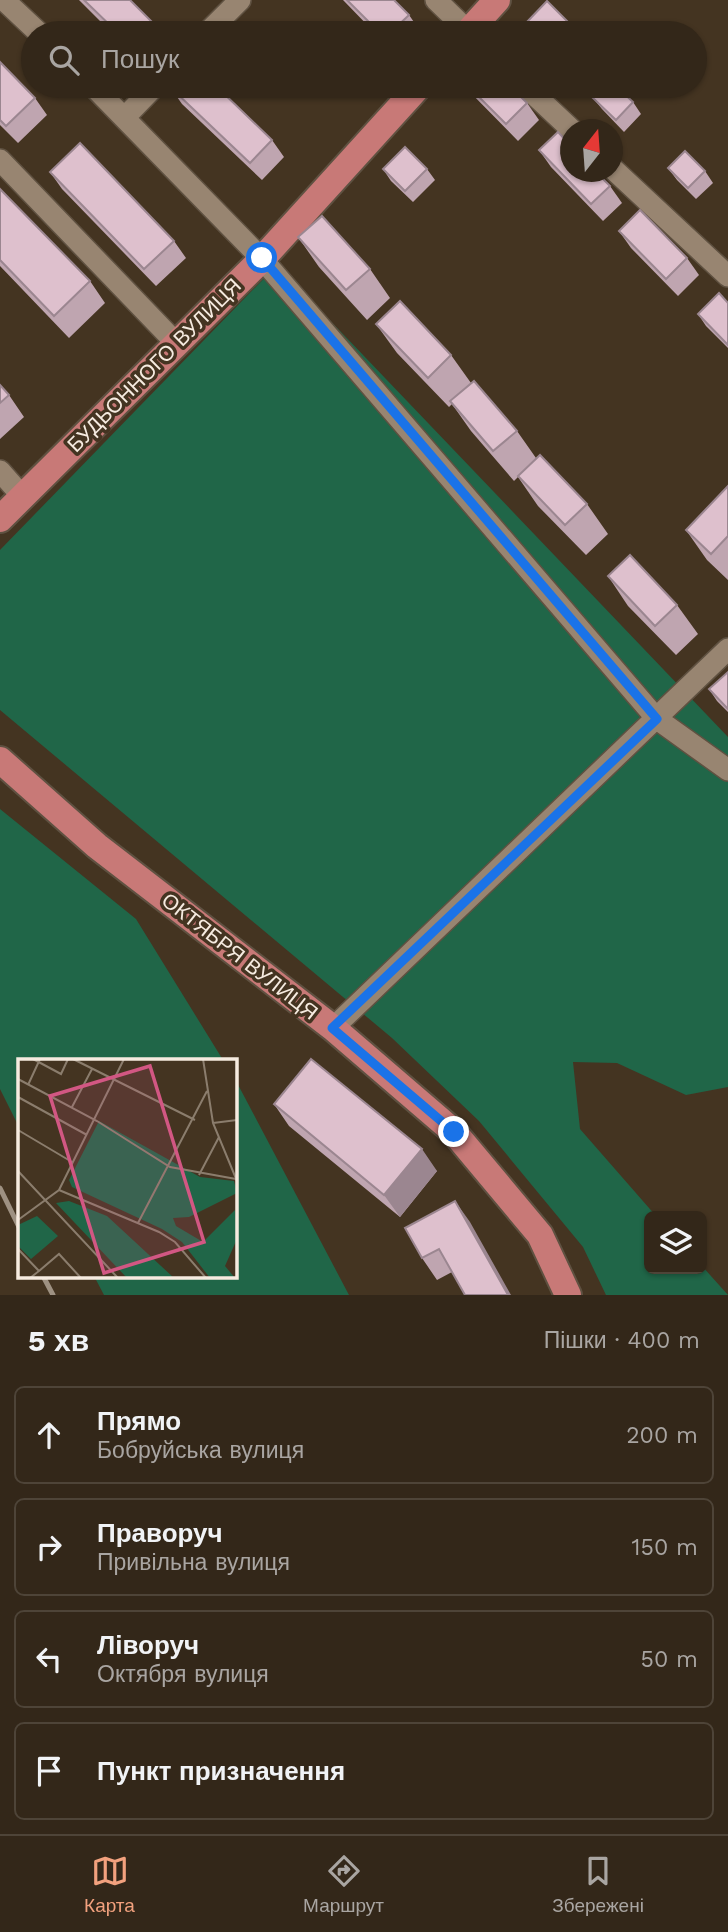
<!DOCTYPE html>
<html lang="uk">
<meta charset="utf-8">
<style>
body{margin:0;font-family:"Work Sans",sans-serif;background:#3b2f22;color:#f1f3f6}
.controls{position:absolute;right:21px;bottom:21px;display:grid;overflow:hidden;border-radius:10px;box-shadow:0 2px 5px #0004}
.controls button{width:63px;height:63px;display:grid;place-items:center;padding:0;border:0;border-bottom:2px solid #4e4438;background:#332719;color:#f1f3f6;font:35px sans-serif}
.compass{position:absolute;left:560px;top:119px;width:63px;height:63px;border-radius:50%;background:#332719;box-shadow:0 2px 5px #0004;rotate:17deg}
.stop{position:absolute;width:21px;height:21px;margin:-16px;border:5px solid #1a73e8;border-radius:50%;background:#fff}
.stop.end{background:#1a73e8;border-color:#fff;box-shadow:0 2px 7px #0008}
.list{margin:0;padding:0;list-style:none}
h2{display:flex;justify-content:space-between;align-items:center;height:91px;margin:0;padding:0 28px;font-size:30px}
h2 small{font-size:23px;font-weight:400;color:#a9a5a2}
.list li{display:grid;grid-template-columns:46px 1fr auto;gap:21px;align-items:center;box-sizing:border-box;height:98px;margin:0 14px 14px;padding:0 14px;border:2px solid #4e4438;border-radius:10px}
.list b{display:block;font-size:26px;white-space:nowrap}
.list p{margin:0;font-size:23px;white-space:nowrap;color:#a9a5a2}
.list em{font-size:23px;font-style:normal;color:#a9a5a2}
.icon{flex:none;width:38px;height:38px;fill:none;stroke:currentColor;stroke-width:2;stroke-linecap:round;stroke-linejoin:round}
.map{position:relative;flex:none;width:728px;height:1295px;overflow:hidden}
.search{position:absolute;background:#332719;box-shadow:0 2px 5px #0004;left:21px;right:21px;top:21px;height:77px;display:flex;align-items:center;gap:18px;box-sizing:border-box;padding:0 24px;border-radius:38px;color:#a9a5a2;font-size:26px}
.sheet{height:539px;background:#332719}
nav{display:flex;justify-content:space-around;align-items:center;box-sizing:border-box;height:98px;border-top:2px solid #4e4438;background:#332719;font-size:19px;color:#a9a5a2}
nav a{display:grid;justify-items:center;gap:4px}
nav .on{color:#f2a17e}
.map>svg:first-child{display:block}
.green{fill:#206648}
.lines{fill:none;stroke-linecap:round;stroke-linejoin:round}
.minor-casing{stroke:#5f5141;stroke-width:24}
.major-casing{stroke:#5f5141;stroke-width:30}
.minor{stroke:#988571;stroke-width:21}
.major{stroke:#c87977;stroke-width:26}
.rail{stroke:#9e9182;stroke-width:5}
.wall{fill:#bfa5b0}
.shaded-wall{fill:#9b8690}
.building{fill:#dec0cd;stroke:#9b8690;stroke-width:2}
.route{stroke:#1a73e8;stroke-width:9}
.labels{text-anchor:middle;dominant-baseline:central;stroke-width:7;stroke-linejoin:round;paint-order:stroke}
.street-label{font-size:21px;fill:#f6ebe0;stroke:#443421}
.inset-road{fill:none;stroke:#8b7d6d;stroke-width:2}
.view{fill:#d25783;fill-opacity:0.15;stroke:#d25783;stroke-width:3.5}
.inset-edge{fill:none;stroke:#f6ebe0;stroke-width:3.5}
</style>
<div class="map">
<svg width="728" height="1295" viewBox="0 0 728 1295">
<rect width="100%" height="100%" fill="#443421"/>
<path class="green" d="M277,265L728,737V1087L686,1095L617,1063L573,1062L580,1129L656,1216H649V1269H702V1266L728,1295H606L583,1247L479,1121L392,1038L0,710V550Z
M0,809L136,919L223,1060H19V1127L0,1089Z
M235,1079L349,1295H104L94,1276H234Z"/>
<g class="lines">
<g class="minor-casing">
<path id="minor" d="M4,0L39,33
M436,0L470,33
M207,33L240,0
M93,86L262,259L657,719L728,770
M525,86L572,130
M125,117L155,86
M0,160L176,343
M612,168L728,276
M0,471L22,496
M333,1028L728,649"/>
</g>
<g class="major-casing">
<path id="major" d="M467,33L497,0
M0,519L262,259L419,86
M0,760L97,846L333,1028L454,1132L540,1235L568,1295"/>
</g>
<use href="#minor" class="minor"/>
<use href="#major" class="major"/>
<path class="rail" d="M0,1188L19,1227
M43,1276L53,1295"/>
</g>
<path class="wall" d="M79,0H130L155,25L161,33H112Z
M343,0H394L409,15L421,32L375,33Z
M525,24L572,26L578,33H531Z
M0,62L35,98L47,115L18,143L0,125Z
M464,86H510L527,103L539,120L518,141Z
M170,87L272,140L284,157L262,180L182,104Z
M593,98L633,102L641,114L624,132L602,109Z
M539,150L610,186L622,203L603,221L551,167Z
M668,168L705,171L713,183L696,199L677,180Z
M383,169H427L435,180L413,202L391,181Z
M50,172L174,241L186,258L156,286L62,189Z
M0,189L90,281L105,303L69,338L0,266Z
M619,231L687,258L699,275L678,296L631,248Z
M298,237L370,269L390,298L367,320L319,267Z
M728,303V348L706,326L698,314Z
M376,324L451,355L471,383L517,431L536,458L587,504L608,534L586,555L538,506L518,477L514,481L471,431L452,404L449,407L397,353Z
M0,385L9,395L24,417L0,439Z
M728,486V580L707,560L686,530Z
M608,576L677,605L698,634L676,655L628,606Z
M728,672V712L717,701L709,689Z
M274,1104L437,1171L400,1217L289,1126Z
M470,1222L452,1272L437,1280L422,1258Z"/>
<path class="shaded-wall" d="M422,1149L437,1171L400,1217L384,1195Z
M455,1201L470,1222L511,1295H508Z"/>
<path class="building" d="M84,0H130L155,25L147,33H118Z
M347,0H394L409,15L390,33H380Z
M547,1L572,26L565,33H534L525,24Z
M0,62L35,98L6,126L0,120Z
M172,86H216L272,140L250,163L170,87Z
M468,86H510L527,103L506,124Z
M606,86H616L633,102L616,120L593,98Z
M558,132L570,145V172H596L610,186L591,204L539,150Z
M80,143L174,241L144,269L50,172Z
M405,147L427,169L405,191L383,169Z
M685,151L705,171L688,188L668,168Z
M0,189L90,281L54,316L0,260Z
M640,210L687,258L666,279L619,231Z
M322,216L370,269L346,290L298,237Z
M719,293L728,303V345L698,314Z
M400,301L451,355L428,378L376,324Z
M474,381L517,431L493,451L450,401Z
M0,385L9,395L0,403Z
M540,455L587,504L565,525L518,476Z
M728,486V536L711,554L686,530Z
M630,555L677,605L655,626L608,576Z
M728,672V709L709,689Z
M311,1059L422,1149L384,1195L274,1104Z
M455,1201L508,1295H465L439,1249L422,1258L405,1228Z"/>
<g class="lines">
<path class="route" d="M262,258L657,719L332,1028L454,1132"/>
</g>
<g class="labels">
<g class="street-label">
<text transform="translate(154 365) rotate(-45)">БУДЬОННОГО ВУЛИЦЯ</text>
<text transform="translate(240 956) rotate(38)">ОКТЯБРЯ ВУЛИЦЯ</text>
</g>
</g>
<g transform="translate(18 1059)">
<rect width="219" height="219" fill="#443421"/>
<path d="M81,62L182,118L216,122L219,134L171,158L155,159L158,167L185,183L217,151L219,180L207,207L217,219H192L164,183L144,170L54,128L51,121ZM51,142L89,157L156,219H109L38,144ZM19,157L40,177L13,200L0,187V166Z" fill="#206648"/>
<path class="inset-road" d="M15,0L43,15L50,0M55,0L177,61M185,0L195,64L219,122M0,20L79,62L152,108L218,120M10,26L22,0M0,38L69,76M54,48L74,10M195,64L219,61M0,71L54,103M0,112L100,219M181,116L201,78M41,131L141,173L157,183L188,219M0,161L41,131L106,0M120,164L189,32M0,190L21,212L12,219M21,212L41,195L63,219"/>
<path class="view" d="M132,7L186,183L86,214L32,37Z"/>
<rect width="219" height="219" class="inset-edge"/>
</g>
</svg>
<div class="controls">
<button><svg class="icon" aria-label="layers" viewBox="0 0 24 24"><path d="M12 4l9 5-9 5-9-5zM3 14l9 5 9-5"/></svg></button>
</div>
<svg class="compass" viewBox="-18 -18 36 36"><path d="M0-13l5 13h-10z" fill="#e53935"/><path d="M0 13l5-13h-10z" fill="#a9a5a2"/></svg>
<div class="stop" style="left:262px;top:258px"></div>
<div class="stop end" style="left:454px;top:1132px"></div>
<div class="search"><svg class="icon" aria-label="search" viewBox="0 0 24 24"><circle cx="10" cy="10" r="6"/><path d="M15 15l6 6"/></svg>Пошук</div>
</div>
<section class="sheet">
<h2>5 хв<small>Пішки · 400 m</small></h2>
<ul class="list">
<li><svg class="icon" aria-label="ahead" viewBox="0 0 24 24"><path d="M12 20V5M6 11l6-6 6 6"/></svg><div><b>Прямо</b><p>Бобруйська вулиця</p></div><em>200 m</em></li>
<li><svg class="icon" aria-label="right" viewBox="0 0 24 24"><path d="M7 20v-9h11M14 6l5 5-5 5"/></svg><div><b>Праворуч</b><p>Привільна вулиця</p></div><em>150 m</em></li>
<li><svg class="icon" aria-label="left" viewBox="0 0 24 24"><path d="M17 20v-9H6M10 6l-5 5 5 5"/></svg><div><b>Ліворуч</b><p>Октября вулиця</p></div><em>50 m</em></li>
<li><svg class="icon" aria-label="arrive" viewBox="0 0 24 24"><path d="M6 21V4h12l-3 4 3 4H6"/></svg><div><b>Пункт призначення</b></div></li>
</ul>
</section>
<nav>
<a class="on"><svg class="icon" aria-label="map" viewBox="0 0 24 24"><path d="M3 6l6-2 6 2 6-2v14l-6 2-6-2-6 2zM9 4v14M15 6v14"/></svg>Карта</a>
<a><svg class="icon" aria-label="directions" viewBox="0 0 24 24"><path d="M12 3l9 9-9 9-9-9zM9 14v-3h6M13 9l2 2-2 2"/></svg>Маршрут</a>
<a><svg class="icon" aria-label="saved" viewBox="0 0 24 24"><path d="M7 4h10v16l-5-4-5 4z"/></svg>Збережені</a>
</nav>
